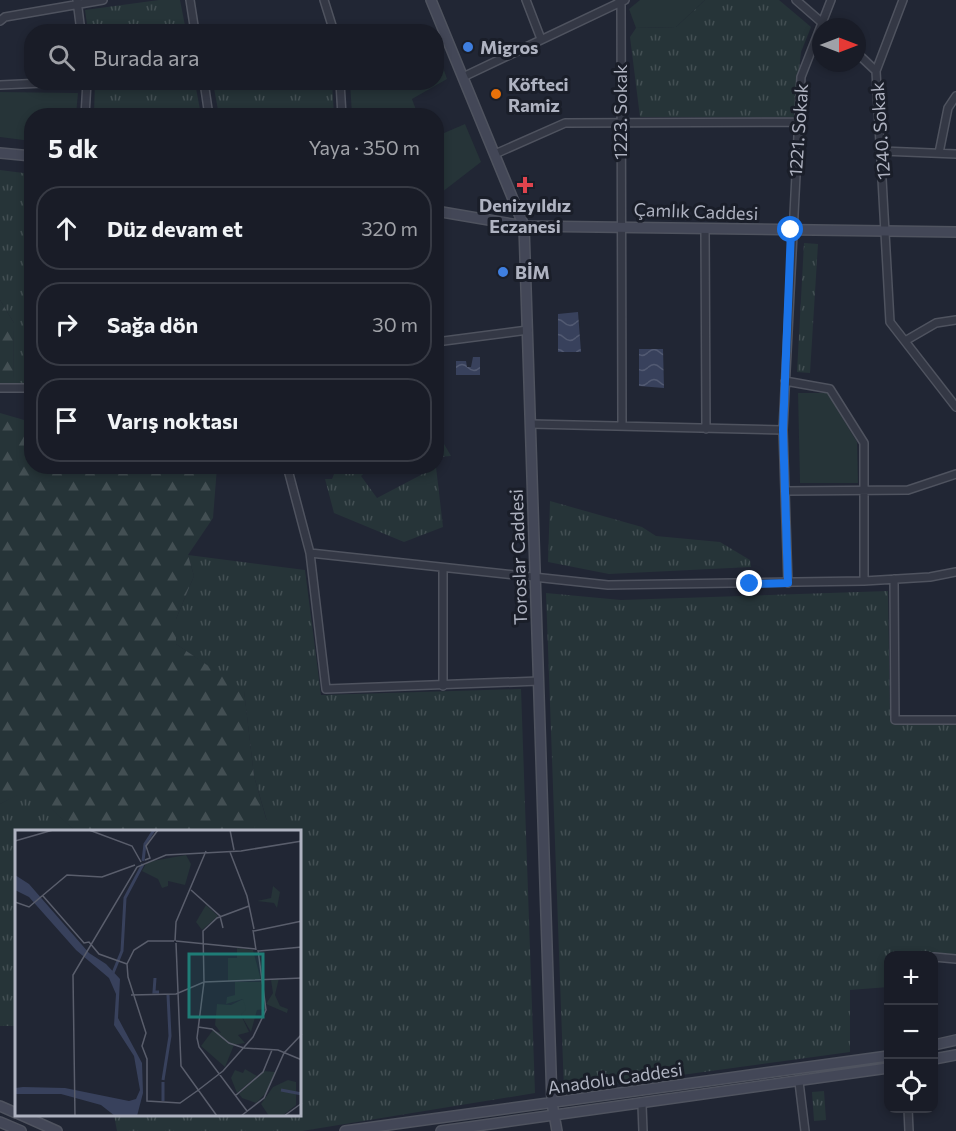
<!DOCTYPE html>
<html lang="tr">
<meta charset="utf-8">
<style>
body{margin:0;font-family:Commissioner,sans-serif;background:#22252f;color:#f1f3f6}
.controls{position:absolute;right:18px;bottom:18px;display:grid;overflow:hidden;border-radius:12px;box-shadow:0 3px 9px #0003}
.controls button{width:54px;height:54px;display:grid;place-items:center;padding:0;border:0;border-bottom:2px solid #373a44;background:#191c27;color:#f1f3f6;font:30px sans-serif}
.compass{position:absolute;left:812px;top:18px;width:54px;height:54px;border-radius:50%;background:#191c27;box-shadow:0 3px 9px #0003;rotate:90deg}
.stop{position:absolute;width:18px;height:18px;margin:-14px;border:4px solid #1a73e8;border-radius:50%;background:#fff}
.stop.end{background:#1a73e8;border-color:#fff;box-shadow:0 2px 6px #0008}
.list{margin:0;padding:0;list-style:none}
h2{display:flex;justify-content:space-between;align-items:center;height:78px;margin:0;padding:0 24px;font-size:26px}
h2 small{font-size:20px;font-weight:400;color:#9fa1a7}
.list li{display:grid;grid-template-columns:39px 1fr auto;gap:18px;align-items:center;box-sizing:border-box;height:84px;margin:0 12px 12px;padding:0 12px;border:2px solid #373a44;border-radius:24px}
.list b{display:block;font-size:22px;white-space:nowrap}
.list em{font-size:20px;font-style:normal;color:#9fa1a7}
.icon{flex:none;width:33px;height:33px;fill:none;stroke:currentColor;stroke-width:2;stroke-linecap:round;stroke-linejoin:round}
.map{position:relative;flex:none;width:956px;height:1131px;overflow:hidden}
.search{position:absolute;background:#191c27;box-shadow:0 3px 9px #0003;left:24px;top:24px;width:420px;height:66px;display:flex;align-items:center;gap:15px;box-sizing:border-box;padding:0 21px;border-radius:24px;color:#9fa1a7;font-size:22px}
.panel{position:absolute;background:#191c27;box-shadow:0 3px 9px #0003;left:24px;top:108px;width:420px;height:366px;border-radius:24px}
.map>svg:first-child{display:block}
.grass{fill:url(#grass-tufts)}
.forest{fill:url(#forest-firs)}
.green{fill:#263438}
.water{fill:url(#water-waves)}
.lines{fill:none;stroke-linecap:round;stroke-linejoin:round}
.street-casing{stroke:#4f535f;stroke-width:10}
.secondary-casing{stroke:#4f535f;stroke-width:12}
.street{stroke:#343845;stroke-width:7}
.secondary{stroke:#434757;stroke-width:9}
.route{stroke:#1a73e8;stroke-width:8}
.shop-dot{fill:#3f7fe0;stroke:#1a1e29;stroke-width:2}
.food-dot{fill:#e8710a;stroke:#1a1e29;stroke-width:2}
.health-dot{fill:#e0444e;stroke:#1a1e29;stroke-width:2}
.labels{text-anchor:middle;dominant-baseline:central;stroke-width:6;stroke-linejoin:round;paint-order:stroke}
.poi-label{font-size:18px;font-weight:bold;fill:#afb3c1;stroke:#1a1e29;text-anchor:start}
.street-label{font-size:18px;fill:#afb3c1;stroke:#1a1e29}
.inset-river{fill:none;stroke:#38415c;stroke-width:3}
.inset-road{fill:none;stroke:#5a5e6c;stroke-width:1.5}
.view{fill:#1f7c76;fill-opacity:0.15;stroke:#1f7c76;stroke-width:3}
.inset-edge{fill:none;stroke:#afb3c1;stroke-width:3}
</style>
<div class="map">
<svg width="956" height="1131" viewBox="0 0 956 1131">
<defs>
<pattern id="grass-tufts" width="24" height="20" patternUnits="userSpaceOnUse" patternTransform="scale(1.5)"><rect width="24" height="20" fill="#263438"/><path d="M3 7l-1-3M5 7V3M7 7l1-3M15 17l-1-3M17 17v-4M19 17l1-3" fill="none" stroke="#434f53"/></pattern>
<pattern id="forest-firs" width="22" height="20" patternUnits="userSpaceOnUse" patternTransform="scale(1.5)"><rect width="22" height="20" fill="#263438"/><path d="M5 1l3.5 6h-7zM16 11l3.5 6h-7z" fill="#434f53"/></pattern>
<pattern id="water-waves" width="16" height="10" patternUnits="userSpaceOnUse" patternTransform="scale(1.5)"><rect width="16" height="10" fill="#38415c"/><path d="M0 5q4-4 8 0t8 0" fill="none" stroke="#525a72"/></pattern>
</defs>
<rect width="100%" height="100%" fill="#212634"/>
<path class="grass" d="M159,0H180L186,31H88L85,10Z
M705,0H779L811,27L801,52L794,117H640L630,37L636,28L676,27Z
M95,82L195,83L201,115H94Z
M213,83H332L334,115H219Z
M0,170L31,174V384H13L14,323L0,300Z
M804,243L818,244L810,373L797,372Z
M436,432H437L451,456L437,457Z
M337,467H371L361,476L377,498L436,467L443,527L404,542L334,513L325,479H332Z
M550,501L642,527L656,536L720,542L750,560L751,567L609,574L548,562Z
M188,555L305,570L321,695L521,689L535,1093L302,1131H117L114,1115L300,1114V831H245L267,821L254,776L244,691L176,644V619L194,576Z
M888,591L890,720H956V959L934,956H888V987L850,990V1052L564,1091L546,593L621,600Z
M30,788L75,831H16V1026H0V804Z
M824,1091L826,1120L814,1121L812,1092Z"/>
<path class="forest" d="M0,300L14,323L13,384H0Z
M0,413L31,422L32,466L217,467L213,518L188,555L194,576L176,619V644L244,690L254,776L267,822L245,831H75L30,789L0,804Z"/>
<path class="green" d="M640,0H705L676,27L636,28L629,9Z
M437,50L447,79L412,99L418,115H352L350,83L436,82Z
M0,92L78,93L76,115L32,116L31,141L0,137Z
M465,124L481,162L437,196V136Z
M798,393H827L857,442L858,483H800Z"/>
<path class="water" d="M578,312L581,352H558V314Z
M639,349H663L664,388L639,386Z
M473,357H480V375H456V361H466L467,367H471Z"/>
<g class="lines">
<g class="street-casing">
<path id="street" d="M77,0L81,32
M190,0L195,32
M324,0L334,32
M526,0L541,39
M619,0L621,3L622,424
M796,0L827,27
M903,0L876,71L890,322L956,407
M0,21L5,17L103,0
M857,53L876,71
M463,77L625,0
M204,82L209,116
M340,82L342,116
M0,85L65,82
M85,116L87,82
M882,151L956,154
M939,153L948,108L956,96
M495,154L565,123L798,122
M705,228L706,429
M436,327L437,342
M905,341L936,323L956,320
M436,342L528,330
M785,381L830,389L864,443V581
M0,388H32
M531,424L783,430L801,77L831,0
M783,430L788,583
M287,466L310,553L326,689L539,681
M785,491L908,490L956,474
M310,553L608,585L864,581L930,577L956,572
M894,579L895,720H956
M443,686V568
M898,956H910
M934,957L956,959
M799,1082L805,1131
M642,1105L643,1131
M908,1108L909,1131"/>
</g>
<g class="secondary-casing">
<path id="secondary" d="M431,0L524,226L552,1103L557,1131
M0,153L32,156
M436,211L524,226L956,232
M934,1045L956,1040
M934,1059L956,1055
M0,1106L16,1113
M19,1114L57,1131
M0,1122L21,1131
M345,1131L888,1056
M441,1131L888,1068"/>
</g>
<use href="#street" class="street"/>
<use href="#secondary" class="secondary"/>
</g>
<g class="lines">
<path class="route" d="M750,584L788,583L783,430L791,230"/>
</g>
<g class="shop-dot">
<circle cx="468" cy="47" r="6"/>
<circle cx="503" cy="272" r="6"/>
</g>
<circle class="food-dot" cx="496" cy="94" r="6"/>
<path class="health-dot" d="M522 176h6v6h6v6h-6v6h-6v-6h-6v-6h6z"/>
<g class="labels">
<g class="poi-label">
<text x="480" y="47">Migros</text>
<text x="508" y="84">Köfteci<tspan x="508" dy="21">Ramiz</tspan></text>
<text x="525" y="205" text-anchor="middle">Denizyıldız<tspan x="525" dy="21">Eczanesi</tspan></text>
<text x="515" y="272">BİM</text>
</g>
<g class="street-label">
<text transform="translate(620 112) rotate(-90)">1223. Sokak</text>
<text transform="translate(798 130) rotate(-86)">1221. Sokak</text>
<text transform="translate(880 131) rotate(-94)">1240. Sokak</text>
<text transform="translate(696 211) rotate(2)">Çamlık Caddesi</text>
<text transform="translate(518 557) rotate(-92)">Toroslar Caddesi</text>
<text transform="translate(615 1078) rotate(-8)">Anadolu Caddesi</text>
</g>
</g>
<g transform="translate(15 830)">
<rect width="286" height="286" fill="#212634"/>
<path d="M258,56L265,62L262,78L259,73L242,71L256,68ZM222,118L238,120L246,150L213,151V128H222ZM220,152H246L250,179L242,180L236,202L226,185L228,169L211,174L212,167L220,165ZM249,241L260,242L252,262L241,273L227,268L224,264ZM273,250L281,252V275L267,286H254L246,274L258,257Z" fill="#263438"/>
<path d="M264,148L260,165L265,176L273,179L272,183L251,174L258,163L256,150ZM228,169L231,179L226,185L234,202L223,205L230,213L219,215L210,237L186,216L198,200L206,203L200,195L202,174L216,175ZM230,239L242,246L222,263L216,248L220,240L228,243Z" fill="#263438"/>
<path d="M171,25L176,34L170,55L153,51V56L147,58L143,49L127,41L132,32Z" fill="#263438"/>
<path d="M191,75L203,86L187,100L181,92Z" fill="#263438"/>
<path d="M0,45L14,54L74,123L91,134L105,149L103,188L127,233L128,263L122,286H100L86,275L46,264H0V258L8,257L50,258L114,271L121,269L125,260L119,226L99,195L101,164L94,148L61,120L14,67L0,60Z" fill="#38415c"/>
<path class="inset-river" d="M128,31L130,14L139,0M98,143L107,121L110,68L128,34M140,148L139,162H144M148,250L155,206L153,165M266,260L287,264M148,271V252"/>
<path class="inset-road" d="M74,0L117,16L126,32M215,0L219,20M0,11L38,0M215,22L232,66L239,99M130,30L135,28L131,16L143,0M176,60L205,86L208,98M27,66L52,45L87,47L120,35M28,66L69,113L74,112L84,124L112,134M0,72L14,77L27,66M238,100L241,120M239,101L287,91M159,111H133L119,120L112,134L113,147L131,203L127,216L132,229V271L165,273L182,261M160,111L161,92L191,21M161,111L241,119M161,113L166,236L202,286M244,121L287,117M116,165L161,164L189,152L287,148M183,197L197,199L214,213L229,218M229,218L263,220L287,230M182,261L208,241L238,207L251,180L243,120M220,266L248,242L257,220M232,281L184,217L182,208L189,152L188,101L202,88L234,76M60,286L58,145L122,37L151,25L226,21L287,11M226,286L249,268L269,223L287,204M269,286L287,273"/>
<path class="view" d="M174,124H248V187H174Z"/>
<rect width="286" height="286" class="inset-edge"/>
</g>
</svg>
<div class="controls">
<button>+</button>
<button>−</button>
<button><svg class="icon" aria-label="locate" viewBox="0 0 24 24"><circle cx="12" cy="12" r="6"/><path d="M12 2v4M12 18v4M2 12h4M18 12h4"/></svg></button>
</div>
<svg class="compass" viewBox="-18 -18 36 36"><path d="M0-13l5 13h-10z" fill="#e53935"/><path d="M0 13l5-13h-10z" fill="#9fa1a7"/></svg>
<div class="stop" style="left:791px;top:230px"></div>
<div class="stop end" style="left:750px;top:584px"></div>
<div class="search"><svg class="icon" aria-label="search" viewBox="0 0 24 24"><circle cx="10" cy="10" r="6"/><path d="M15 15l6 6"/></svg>Burada ara</div>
<section class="panel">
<h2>5 dk<small>Yaya · 350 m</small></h2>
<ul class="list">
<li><svg class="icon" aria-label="ahead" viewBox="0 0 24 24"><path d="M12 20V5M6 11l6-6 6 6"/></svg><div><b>Düz devam et</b></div><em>320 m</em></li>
<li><svg class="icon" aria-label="right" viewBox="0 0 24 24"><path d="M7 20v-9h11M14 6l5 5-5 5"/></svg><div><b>Sağa dön</b></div><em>30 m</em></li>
<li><svg class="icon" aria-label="arrive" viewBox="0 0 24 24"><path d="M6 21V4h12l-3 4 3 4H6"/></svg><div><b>Varış noktası</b></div></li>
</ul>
</section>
</div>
